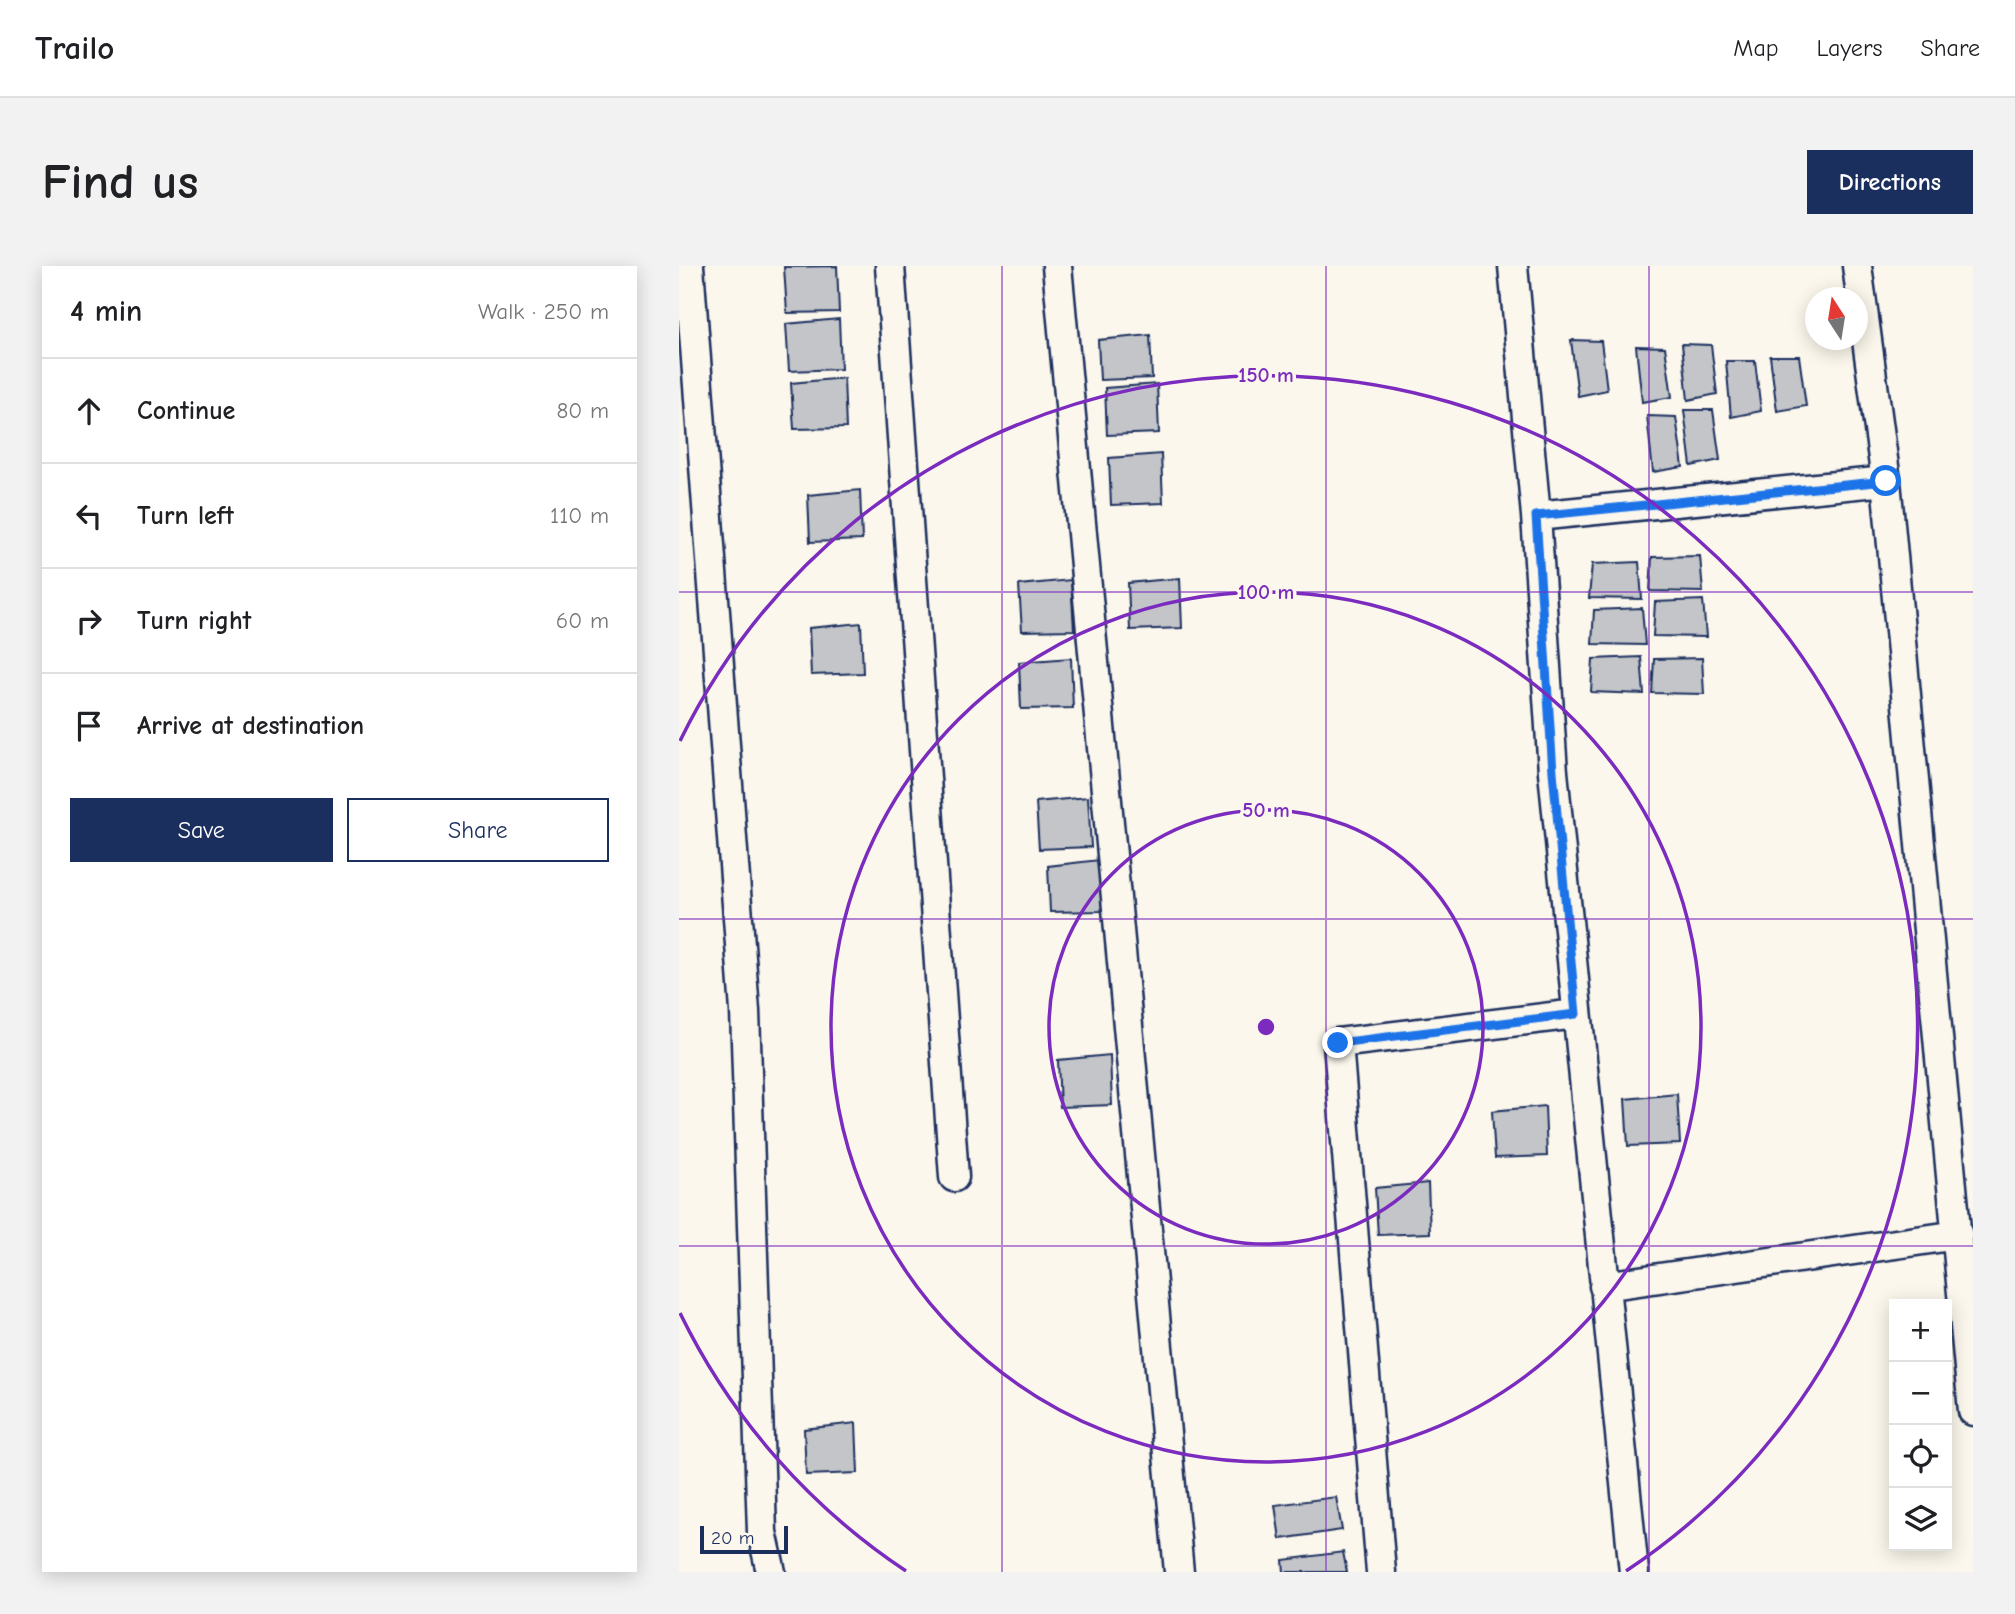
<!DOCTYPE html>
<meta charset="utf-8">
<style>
body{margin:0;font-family:"Comic Neue",sans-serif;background:#f2f2f2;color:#202124}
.controls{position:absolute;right:21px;bottom:21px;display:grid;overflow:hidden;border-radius:0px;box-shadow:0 4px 18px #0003}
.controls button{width:63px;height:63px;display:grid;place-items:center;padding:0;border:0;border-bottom:2px solid #e0e0e0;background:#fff;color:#202124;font:35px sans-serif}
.compass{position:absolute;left:1126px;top:21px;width:63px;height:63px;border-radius:50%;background:#fff;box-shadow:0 4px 18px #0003;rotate:348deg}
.scale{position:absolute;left:21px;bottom:18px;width:88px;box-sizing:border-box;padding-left:7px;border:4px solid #1b2f5e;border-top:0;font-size:19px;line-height:24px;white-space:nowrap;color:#1b2f5e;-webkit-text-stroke:5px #fbf7ec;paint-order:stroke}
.stop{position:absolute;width:21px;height:21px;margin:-16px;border:5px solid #1a73e8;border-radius:50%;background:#fff}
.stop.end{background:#1a73e8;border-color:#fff;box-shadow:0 2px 7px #0008}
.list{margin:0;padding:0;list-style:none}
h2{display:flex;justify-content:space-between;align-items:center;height:91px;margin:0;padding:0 28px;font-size:30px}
h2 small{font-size:23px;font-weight:400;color:#757577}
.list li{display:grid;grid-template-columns:46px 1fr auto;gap:21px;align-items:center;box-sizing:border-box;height:105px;padding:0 28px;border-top:2px solid #e0e0e0}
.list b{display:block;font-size:26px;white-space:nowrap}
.list em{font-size:23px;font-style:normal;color:#757577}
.actions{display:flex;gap:14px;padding:21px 28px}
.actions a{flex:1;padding:16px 0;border:2px solid #1b2f5e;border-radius:0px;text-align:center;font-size:24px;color:#1b2f5e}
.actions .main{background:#1b2f5e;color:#fff}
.icon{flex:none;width:38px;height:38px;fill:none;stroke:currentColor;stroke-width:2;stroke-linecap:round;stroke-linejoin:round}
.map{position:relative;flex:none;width:1294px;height:1306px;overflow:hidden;border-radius:0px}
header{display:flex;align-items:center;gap:42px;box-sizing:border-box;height:98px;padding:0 35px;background:#fff;border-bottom:2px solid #e0e0e0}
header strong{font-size:33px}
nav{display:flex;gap:38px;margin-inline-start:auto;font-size:24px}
.intro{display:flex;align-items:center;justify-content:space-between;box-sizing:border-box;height:168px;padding:0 42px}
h1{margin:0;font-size:49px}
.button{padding:18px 32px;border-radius:0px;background:#1b2f5e;color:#fff;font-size:24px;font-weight:700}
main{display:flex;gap:42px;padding:0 42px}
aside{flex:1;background:#fff;border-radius:0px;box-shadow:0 4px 18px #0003}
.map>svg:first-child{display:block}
.building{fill:#c3c5c9;stroke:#1b2f5e;stroke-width:2}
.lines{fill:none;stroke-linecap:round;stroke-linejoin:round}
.minor-casing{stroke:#1b2f5e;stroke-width:33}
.minor{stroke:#fbf7ec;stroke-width:28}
.route{stroke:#1a73e8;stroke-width:9}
.grid{fill:none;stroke:#7b2cbf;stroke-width:2;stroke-opacity:0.55}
.ring{fill:none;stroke:#7b2cbf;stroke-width:3.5}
.centre{fill:#7b2cbf;stroke:#fbf7ec;stroke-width:3.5}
.ring-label{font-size:21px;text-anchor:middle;font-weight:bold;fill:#7b2cbf;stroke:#fbf7ec;stroke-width:7;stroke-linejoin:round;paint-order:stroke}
</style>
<header>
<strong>Trailo</strong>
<nav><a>Map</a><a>Layers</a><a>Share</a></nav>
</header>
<div class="intro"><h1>Find us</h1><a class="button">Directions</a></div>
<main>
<aside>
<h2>4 min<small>Walk · 250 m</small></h2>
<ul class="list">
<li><svg class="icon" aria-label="ahead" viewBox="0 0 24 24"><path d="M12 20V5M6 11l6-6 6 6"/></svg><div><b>Continue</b></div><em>80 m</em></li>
<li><svg class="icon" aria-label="left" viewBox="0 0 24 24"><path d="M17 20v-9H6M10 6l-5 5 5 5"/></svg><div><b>Turn left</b></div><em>110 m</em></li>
<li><svg class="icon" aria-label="right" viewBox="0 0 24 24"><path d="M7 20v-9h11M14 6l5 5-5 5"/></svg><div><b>Turn right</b></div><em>60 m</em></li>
<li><svg class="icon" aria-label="arrive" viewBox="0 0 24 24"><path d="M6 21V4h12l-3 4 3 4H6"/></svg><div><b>Arrive at destination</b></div></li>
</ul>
<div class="actions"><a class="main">Save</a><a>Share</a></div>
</aside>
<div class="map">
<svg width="1294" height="1306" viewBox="0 0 1294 1306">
<rect width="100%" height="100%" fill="#fbf7ec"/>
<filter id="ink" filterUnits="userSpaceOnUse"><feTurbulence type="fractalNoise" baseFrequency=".0143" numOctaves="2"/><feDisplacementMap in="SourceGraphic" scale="14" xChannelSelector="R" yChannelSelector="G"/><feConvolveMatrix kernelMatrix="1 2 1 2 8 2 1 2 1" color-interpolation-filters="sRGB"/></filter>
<g filter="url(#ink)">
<path class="building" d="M158,0L160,46L108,47L105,1Z
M160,53L162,103L110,105L107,58Z
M471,69L473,112L421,114L419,74Z
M892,74L922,75L928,124L899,130Z
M1003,78L1032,79L1038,128L1009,134Z
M957,80L986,81L993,131L963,136Z
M1091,90H1120L1127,140L1098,145Z
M1047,95H1076L1082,145L1052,151Z
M165,112L167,162L115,163L112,117Z
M478,118L480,167L428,169L426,122Z
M1005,144H1034L1041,194L1012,200Z
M968,150L997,151L1004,201L974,206Z
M482,188L484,237L432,239L430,192Z
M181,224L183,274L131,276L129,229Z
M1021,290L1024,326L971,325L973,291Z
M960,296L963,333L910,332L913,298Z
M501,312L503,362L451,364L449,317Z
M392,314L395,364L343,365L340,319Z
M1024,334L1027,371L974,370L976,336Z
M963,342L966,379L913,378L915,344Z
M182,357L184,407L132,409L130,362Z
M962,391L965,428L912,426L914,393Z
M392,392L394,442L342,443L340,396Z
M1023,392L1025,428L973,427L975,393Z
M409,531L412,581L360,583L357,536Z
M420,594L423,645L371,646L369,600Z
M431,789L433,839L381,841L379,794Z
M998,828L1001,878L949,880L946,833Z
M866,840L868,890L816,892L813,845Z
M749,917L751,967L699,969L696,922Z
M177,1157L179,1207L127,1209L125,1163Z
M657,1231L663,1264L601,1273L596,1239Z
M664,1286L668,1306H605L604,1294Z"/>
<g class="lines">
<g class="minor-casing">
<path id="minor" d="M10,0L66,745L83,1266L92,1306
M211,0L275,911
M378,0L500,1306
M834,0L857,250L874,506L955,1306
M1178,0L1207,215L1294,1145
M857,250L1207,215
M925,1020L1279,969
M702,1306L659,777L897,748"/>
</g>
<use href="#minor" class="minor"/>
</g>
</g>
<g class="lines" filter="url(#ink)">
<path class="route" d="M659,777L897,748L874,506L857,250L1207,215"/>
</g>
<path class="grid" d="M323,0V1306M647,0V1306M970,0V1306M0,326H1294M0,653H1294M0,980H1294"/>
<g class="ring">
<circle cx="587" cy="761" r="217"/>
<circle cx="587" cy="761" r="435"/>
<path d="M227 1305A652 652 0 0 1 1 1047M1 475A652 652 0 1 1 947 1305"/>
</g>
<circle cx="587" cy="761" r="10" class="centre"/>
<g class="ring-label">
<text x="587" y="116">150 m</text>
<text x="587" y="333">100 m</text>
<text x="587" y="551">50 m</text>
</g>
</svg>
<div class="controls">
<button>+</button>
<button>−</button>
<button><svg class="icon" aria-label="locate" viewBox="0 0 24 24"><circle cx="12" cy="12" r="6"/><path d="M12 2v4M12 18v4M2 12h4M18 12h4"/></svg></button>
<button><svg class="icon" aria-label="layers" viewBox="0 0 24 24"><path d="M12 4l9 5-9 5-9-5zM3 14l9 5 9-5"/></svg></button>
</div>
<svg class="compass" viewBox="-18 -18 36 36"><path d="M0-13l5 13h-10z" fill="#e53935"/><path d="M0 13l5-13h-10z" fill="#757577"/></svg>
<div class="scale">20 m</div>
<div class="stop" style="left:1207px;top:215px"></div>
<div class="stop end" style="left:659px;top:777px"></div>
</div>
</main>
